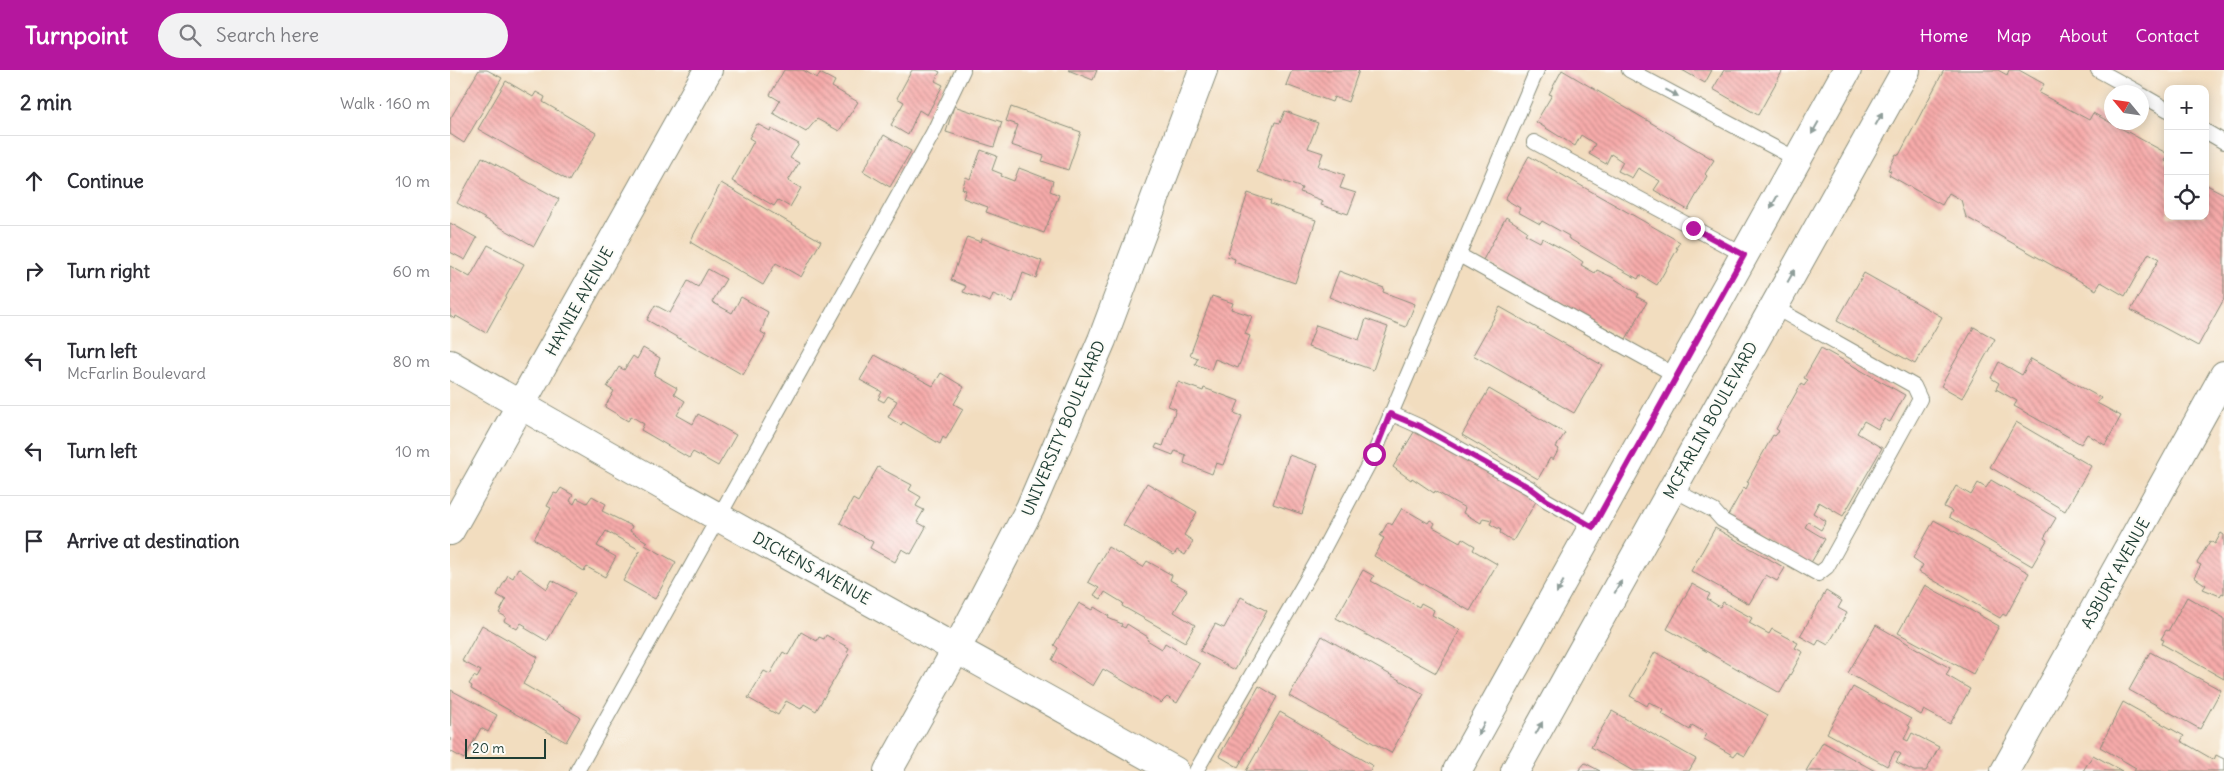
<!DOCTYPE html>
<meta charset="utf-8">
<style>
body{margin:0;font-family:Delius,sans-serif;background:#f2f2f3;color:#2b2b33}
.controls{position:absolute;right:15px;top:15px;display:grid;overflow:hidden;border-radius:10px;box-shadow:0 2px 12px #0003}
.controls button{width:45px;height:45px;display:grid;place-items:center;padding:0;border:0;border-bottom:1px solid #e1e1e2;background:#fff;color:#2b2b33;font:25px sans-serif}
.compass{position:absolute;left:1654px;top:15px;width:45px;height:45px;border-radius:50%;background:#fff;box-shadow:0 2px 12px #0003;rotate:299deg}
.scale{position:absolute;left:15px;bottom:12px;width:81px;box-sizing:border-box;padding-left:5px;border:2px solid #1f3d34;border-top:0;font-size:14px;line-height:18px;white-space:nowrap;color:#1f3d34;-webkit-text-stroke:4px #fdfcf7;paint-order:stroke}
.stop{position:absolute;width:15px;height:15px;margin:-11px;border:4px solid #b5179e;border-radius:50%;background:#fff}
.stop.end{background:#b5179e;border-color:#fff;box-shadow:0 1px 5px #0008}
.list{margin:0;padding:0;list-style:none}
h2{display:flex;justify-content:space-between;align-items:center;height:65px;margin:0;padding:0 20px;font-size:21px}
h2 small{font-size:16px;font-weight:400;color:#7c7c81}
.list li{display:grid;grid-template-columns:32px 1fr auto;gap:15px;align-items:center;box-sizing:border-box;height:90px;padding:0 20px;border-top:1px solid #e1e1e2}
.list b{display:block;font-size:19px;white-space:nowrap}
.list p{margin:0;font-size:16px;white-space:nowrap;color:#7c7c81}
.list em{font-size:16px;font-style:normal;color:#7c7c81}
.icon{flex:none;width:28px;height:28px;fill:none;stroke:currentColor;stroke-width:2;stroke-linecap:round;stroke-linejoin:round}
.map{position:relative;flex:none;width:1774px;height:701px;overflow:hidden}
header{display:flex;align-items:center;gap:30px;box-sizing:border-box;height:70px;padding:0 25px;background:#b5179e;color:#fff}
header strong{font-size:24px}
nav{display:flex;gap:28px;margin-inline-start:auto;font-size:18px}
.search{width:350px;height:45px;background:#f2f2f3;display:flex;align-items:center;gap:12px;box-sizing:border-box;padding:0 18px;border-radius:28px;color:#7c7c81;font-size:19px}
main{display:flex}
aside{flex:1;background:#fff}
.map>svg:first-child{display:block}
.building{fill:url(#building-back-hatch)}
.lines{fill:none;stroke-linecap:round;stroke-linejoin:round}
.service-casing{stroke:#888d7a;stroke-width:16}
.minor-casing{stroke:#888d7a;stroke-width:30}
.tertiary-casing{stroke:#888d7a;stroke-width:30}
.service{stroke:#fff;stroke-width:14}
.minor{stroke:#fff;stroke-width:28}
.tertiary{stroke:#fff;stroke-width:28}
.oneway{fill:#8f9e9a}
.route{stroke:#b5179e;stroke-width:6}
.labels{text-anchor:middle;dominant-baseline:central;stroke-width:4;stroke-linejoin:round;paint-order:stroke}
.street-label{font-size:16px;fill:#1f3d34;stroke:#fdfcf7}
</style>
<header>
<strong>Turnpoint</strong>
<div class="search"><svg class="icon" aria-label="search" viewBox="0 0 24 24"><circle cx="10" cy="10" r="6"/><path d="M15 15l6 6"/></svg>Search here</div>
<nav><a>Home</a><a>Map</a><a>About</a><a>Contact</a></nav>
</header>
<main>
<aside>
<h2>2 min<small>Walk · 160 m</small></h2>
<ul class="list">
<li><svg class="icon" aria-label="ahead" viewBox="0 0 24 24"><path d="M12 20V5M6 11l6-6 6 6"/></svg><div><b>Continue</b></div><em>10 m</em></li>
<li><svg class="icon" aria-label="right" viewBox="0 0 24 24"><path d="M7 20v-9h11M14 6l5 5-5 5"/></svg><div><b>Turn right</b></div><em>60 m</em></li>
<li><svg class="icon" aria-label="left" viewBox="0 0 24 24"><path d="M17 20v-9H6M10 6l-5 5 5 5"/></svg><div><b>Turn left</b><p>McFarlin Boulevard</p></div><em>80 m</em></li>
<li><svg class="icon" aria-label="left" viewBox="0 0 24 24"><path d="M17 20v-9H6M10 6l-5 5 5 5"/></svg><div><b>Turn left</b></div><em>10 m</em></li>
<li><svg class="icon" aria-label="arrive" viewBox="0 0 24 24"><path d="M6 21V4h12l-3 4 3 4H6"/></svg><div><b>Arrive at destination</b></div></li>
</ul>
</aside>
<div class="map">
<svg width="1774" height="701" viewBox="0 0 1774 701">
<defs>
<pattern id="building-back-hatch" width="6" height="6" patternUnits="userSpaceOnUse" patternTransform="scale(1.25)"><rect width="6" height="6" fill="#f7abaa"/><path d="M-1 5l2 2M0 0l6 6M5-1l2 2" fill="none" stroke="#c78c8b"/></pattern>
</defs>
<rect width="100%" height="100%" fill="#fdfcf7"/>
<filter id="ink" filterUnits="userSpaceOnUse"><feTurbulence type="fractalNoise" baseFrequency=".02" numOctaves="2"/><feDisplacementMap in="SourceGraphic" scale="10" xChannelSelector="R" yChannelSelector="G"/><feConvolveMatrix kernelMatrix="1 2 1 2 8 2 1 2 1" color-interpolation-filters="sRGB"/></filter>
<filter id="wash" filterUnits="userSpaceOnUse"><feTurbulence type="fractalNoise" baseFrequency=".0096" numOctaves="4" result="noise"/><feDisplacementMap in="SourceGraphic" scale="20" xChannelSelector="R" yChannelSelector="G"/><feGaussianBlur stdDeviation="1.12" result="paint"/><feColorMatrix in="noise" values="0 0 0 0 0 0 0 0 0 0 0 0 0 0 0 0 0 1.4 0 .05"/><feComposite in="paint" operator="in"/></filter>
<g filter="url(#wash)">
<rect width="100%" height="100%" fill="#f2ddbf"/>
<g id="blocks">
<path class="building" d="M29,0H37L52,8L14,73L0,64V49Z
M334,0H353L367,8L370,3L385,11L382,17L408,32L389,61L367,49L356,62L323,43L330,31L320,25Z
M462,0H486L490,2L485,11L493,15L477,45L469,40L458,65L441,55L454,32L447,28Z
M618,0H647L643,10Z
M842,0H909L898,32L884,27L882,32L836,15Z
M1112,0L1264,90L1255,104L1257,106L1238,140L1204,120L1210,111L1188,98L1182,108L1168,101L1173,92L1161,84L1156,94L1139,84L1145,74L1131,65L1125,76L1086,52L1102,25L1099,24Z
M1232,0H1262L1255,13Z
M1274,0H1333L1308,45L1263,19Z
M1494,0H1548L1557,5L1559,0H1569L1594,14L1589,23L1639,50L1643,43L1718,84L1715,91L1718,93V146H1755V114L1774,124V229L1748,276L1681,240L1709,189L1699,183L1675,226L1651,212L1646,220L1516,147L1511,130L1499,123L1492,135L1439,105L1441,101L1438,100L1446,84L1449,85Z
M56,11L83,27L86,22L95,27L93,32L146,63L119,111L28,59Z
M504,36L552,52L544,77L496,62Z
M561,37L631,62L618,100L592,91L594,86L561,75L568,55L556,51Z
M835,41L868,53L858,78L873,83L868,96L895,105L890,118L906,123L898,144L871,135L873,131L850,122L852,118L807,102L825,52L830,53Z
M307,54L320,61L321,59L349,74L340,88L349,93L338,111L351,118L340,137L328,130L324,136L282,111L304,71L299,68Z
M434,65L461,81L440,117L413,101Z
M531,80L547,86L542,100L552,104L551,106L564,111L569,98L603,111L600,121L609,125L594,163L536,142L538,137L513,128L516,120L512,119L516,107L520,109Z
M1079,86L1230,172L1226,178H1228L1207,215L1190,205L1188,209L1167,197L1118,168L1119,166L1092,151L1090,154L1068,142L1070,138L1055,129Z
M32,87L109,129L84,176L7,133Z
M271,113L371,171L351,207L326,193L313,215L240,172Z
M798,123L821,131L820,134L866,150L845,213L784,192L785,189L777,186Z
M1056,147L1077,161L1075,164L1090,172L1092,168L1120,183L1133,192L1131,195L1145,203L1147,200L1162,207L1189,224L1187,227L1197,232L1176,269L1033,190Z
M0,153L27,168L15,190L0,182Z
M517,167L531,172L532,168L592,191L586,208L573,203L563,232L543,224L540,232L513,222L516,216L501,210Z
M38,175L74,194L36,263L6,246L5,249L0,246V196L20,207Z
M258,199L276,209L262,232L282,243L291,227L318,242L311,262L316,265L293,305L197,250L205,235L220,243L238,211L248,217Z
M889,201L934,218L933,222L965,234L956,257L879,227Z
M1414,203L1492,247L1465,294L1387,251Z
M762,226L783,233L781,239L802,246L795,264L800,266L788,298L765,289L761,300L745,294L748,288L740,285Z
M1050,237L1152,295L1124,343L1023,285Z
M916,249L938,257L923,300L858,277L866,255L909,270Z
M1524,257L1545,269L1512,328L1491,316Z
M193,278L210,288L204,305L227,318L224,324L235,331L227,345L243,354L248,344L286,365L268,396L243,382L239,388L191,360L194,354L181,346L178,351L155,337L164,321L157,317L169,297L174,300L183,286L187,289Z
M1371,278L1455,325L1440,352L1434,349L1428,359L1414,351L1407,363L1432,378L1393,446L1369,432L1363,443L1376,451L1371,460L1358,452L1355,457L1375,469L1359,496L1276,449L1294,417L1296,419L1299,413L1297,412L1323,365L1325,366L1329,361L1326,359L1351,314L1354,316L1358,310L1354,308Z
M425,285L483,316L491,303L514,317L504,334L513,339L496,369L493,367L490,374L453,352L451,355L438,347L447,331L438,326L434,332L428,329L432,322L410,310Z
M1581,289L1651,328L1647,333L1671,346L1655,375L1637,364L1631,374L1564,336L1567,331L1546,319L1549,313L1541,308L1549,292L1572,305Z
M728,312L753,321L754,318L789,331L784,343L792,346L773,395L766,393L762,404L734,393L736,385L725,381L723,385L705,378L707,374L713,376L726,339L718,336Z
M1039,319L1115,363L1106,377L1109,379L1103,390L1100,388L1088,409L1012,365Z
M1566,352L1641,396L1615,441L1540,397Z
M967,357L1088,428L1063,471L1050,463L1051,460L1040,454L1042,450L1033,448L1031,453L1013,443L1015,438L985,421L984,423L962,408L961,410L943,397Z
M839,385L868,395L852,444L823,434Z
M428,397L462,415L459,420L471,427L466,436L474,440L467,452L476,457L461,484L452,479L445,492L420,478L423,472L390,453L403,429L408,432Z
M1541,410L1606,448L1594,468L1597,470L1582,496L1499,447L1502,441L1494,437L1506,416L1521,425L1528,413L1536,418Z
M697,413L747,442L734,465L743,471L735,485L727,480L724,485L673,455Z
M111,418L123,425L120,431L124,434L127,428L137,433L142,426L156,434L152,441L182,456L180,461L197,472L195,475L226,492L205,529L173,511L190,480L156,461L147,476L166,487L155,507L137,497L134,501L84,469L101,438L97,436L104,423L107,424Z
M952,438L978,453L980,450L985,453L983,457L1010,472L1012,468L1025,476L1023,480L1047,494L1020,541L924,486L934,468L930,466L938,452L942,455Z
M1484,450L1579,503L1556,546L1553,544L1550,548L1469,502L1473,495L1463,488Z
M1265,458L1335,498L1327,511L1316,505L1299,534L1241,501Z
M1771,463L1774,465V524L1772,523L1770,526L1753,519L1756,515L1744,507L1751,495L1747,493L1760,471L1765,474Z
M658,477L693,497L697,491L722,505L720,510L737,520L724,542L745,555L735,572L672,536L673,533L655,522L651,529L644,525L649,518L638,512Z
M68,498L97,519L102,510L125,523L97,571L75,558L76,556L71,553L67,559L54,551L56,547L49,543L56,530L47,525L58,505L63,508Z
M913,500L924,506L921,511L969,537L971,533L984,540L982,545L1010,560L986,603L886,548Z
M1242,514L1260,524L1257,529L1270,537L1273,532L1302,548L1299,553L1319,564L1322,559L1348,573L1345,578L1353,582L1330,623L1217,559Z
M1475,515L1549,556L1523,604L1448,563Z
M1376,521L1392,531L1388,538L1397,543L1378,575L1369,570L1366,575L1350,566Z
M791,527L817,541L785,600L750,581L765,554L774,558Z
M1737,527L1774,548V609L1712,574L1714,570L1711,569L1716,560L1718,561Z
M629,533L642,540L644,537L659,546L658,548L672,554L671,556L675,558L677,554L698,567L697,570L712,579L715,573L750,594L727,633L717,627L711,633L653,599L643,616L602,590L608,578L604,575Z
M32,555L88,587L73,614L130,647L116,672L21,619L22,616L19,614L24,606L27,608L31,601L12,591Z
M1426,555L1500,598L1496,605L1520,619L1500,654L1474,640L1471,645L1398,603Z
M351,562L367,571L369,567L374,569L376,565L399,578L397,582L399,584L366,641L354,634L351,639L336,631L328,645L298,628L314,601L320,604L333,582L338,585Z
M872,566L974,624L941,683L839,626Z
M1205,582L1318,645L1295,686L1287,682L1284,686L1254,669L1257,664L1242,655L1240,660L1212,644L1214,640L1199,632L1197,636L1180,626Z
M1700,582L1771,620L1750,659L1679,620Z
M809,616L827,627L788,697L769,686Z
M1403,617L1461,649L1458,655L1460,657L1454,669L1458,671L1462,663L1489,677L1476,701H1464L1446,692L1451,684L1445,681L1437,696L1377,663Z
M1,620L47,645L38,662L31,658L14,689L0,681Z
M1673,632L1734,666L1731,671L1764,690L1766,685L1774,689V701H1684L1686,698L1650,677Z
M1162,641L1246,689L1239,701H1183L1141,677Z
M830,642L923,696L920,701H796Z
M1373,672L1425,701H1356Z
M1643,685L1672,701H1633Z
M1135,693L1150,701H1128Z"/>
</g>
</g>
<g filter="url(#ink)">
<use href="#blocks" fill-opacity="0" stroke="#888d7a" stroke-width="1"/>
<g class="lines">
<g class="service-casing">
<path id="service" d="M1179,0L1348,90
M1648,0L1688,22
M1692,25L1718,40
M1755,61L1774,72
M1084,72L1294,185
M1009,185L1227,306
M940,343L969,356L1080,418L1096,430L1143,457
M1222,419L1264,441L1272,450L1368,504L1377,497L1470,329L1464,316L1324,237
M127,701L483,63L513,0
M746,701L866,493L924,384L1087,0"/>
</g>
<g class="minor-casing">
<path id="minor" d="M0,294C239,434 484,565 725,701
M0,461L258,0
M1007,701L1397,0
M1065,701L1456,0
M1555,701L1774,305"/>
</g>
<g class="tertiary-casing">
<path id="tertiary" d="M438,701L507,578L580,438L652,270L753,0"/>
</g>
<use href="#service" class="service"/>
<use href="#minor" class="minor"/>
<use href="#tertiary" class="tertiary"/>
</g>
<defs><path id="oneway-solid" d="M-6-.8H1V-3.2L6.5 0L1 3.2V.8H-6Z" transform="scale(1.25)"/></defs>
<g class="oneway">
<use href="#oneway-solid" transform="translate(1222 23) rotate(28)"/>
<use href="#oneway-solid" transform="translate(1429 49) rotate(-61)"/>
<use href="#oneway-solid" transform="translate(1365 58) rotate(119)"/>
<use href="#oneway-solid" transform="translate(1324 132) rotate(119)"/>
<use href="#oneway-solid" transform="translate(1341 206) rotate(-61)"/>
<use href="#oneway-solid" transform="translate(1110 517) rotate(119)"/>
<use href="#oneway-solid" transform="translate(1168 517) rotate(-61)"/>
<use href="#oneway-solid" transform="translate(1089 658) rotate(-61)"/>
<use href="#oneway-solid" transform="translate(1031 659) rotate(119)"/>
</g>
</g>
<g class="lines" filter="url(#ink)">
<path class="route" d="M924,384L940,344L969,356L1080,418L1096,430L1143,457L1294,185L1243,158"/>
</g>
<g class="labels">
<g class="street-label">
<text transform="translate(129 231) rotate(-61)">HAYNIE AVENUE</text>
<text transform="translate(1260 350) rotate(-61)">MCFARLIN BOULEVARD</text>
<text transform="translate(613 358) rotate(-67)">UNIVERSITY BOULEVARD</text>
<text transform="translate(362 498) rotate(29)">DICKENS AVENUE</text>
<text transform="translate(1665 503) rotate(-61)">ASBURY AVENUE</text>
</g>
</g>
</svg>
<div class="controls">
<button>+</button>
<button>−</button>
<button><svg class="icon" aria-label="locate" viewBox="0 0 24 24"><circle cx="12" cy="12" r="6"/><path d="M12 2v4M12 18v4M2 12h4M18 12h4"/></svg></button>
</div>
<svg class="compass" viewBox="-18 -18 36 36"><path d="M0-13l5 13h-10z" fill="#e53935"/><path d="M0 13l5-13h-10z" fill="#7c7c81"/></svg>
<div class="scale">20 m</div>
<div class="stop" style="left:924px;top:384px"></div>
<div class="stop end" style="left:1243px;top:158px"></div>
</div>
</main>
